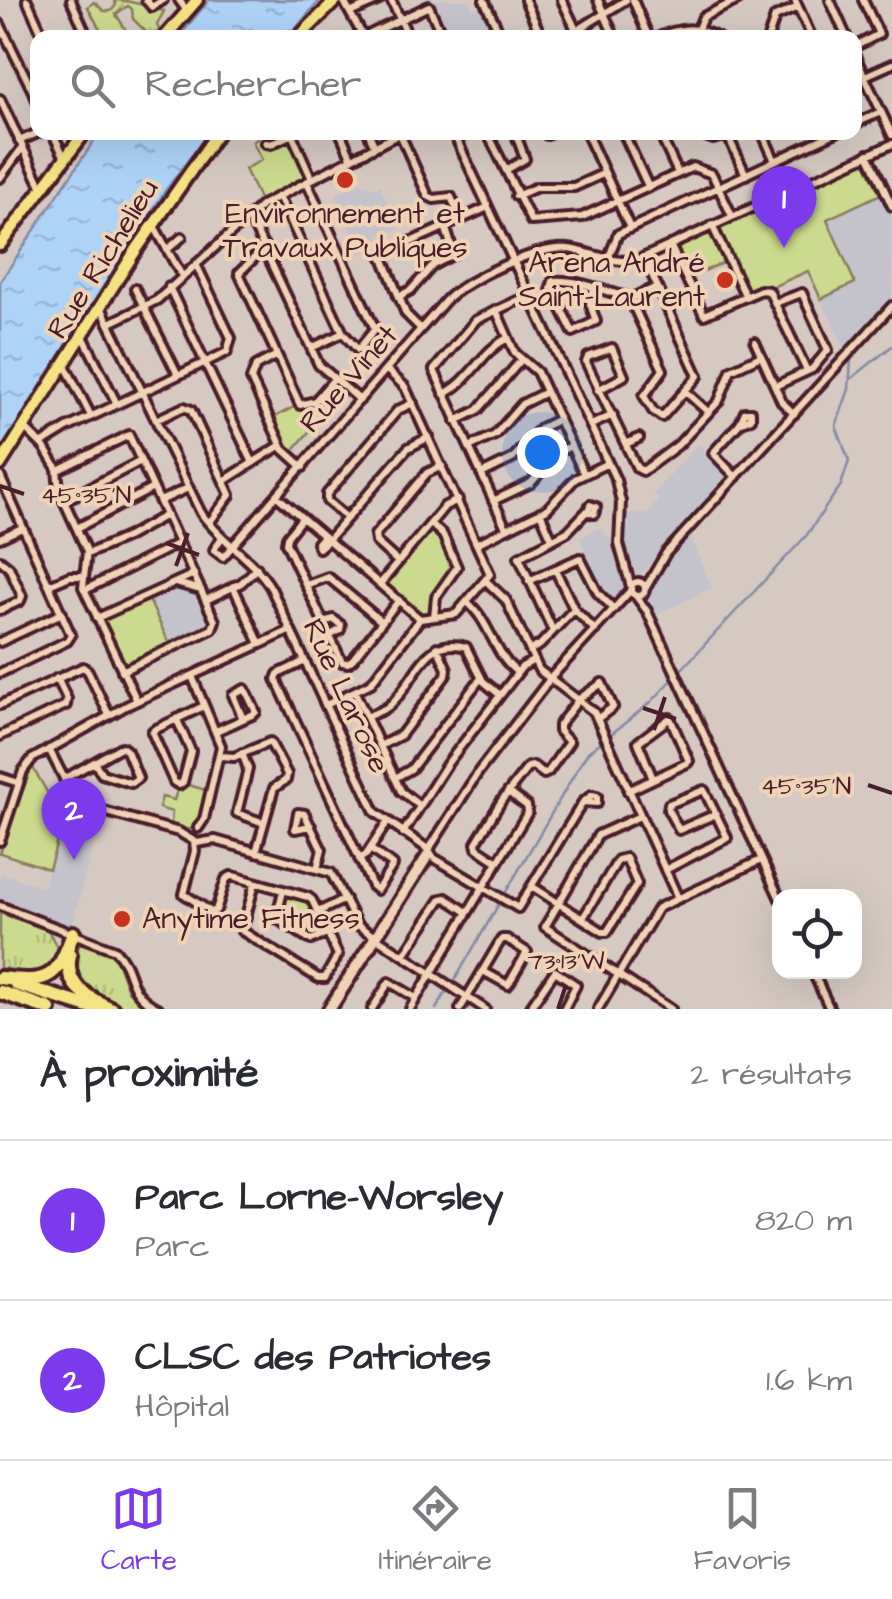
<!DOCTYPE html>
<html lang="fr">
<meta charset="utf-8">
<style>
body{margin:0;font-family:"Architects Daughter",sans-serif;background:#f7f7f7;color:#2b2b33}
.controls{position:absolute;right:30px;bottom:30px;display:grid;overflow:hidden;border-radius:20px;box-shadow:0 10px 40px #0002}
.controls button{width:90px;height:90px;display:grid;place-items:center;padding:0;border:0;border-bottom:2px solid #e1e1e2;background:#fff;color:#2b2b33;font:50px sans-serif}
.you{position:absolute;left:542px;top:452px;width:35px;height:35px;margin:-25px;border:8px solid #fff;border-radius:50%;background:#1a73e8;box-shadow:0 0 0 15px #1a73e833}
.badge{display:grid;place-items:center;width:65px;height:65px;border-radius:50%;background:#7c3aed;color:#fff;font-size:32px;font-weight:700}
.pin{position:absolute;translate:-50% -82px;filter:drop-shadow(0 2px 5px #0008)}
.pin::after{content:'';position:absolute;top:52px;width:35px;height:30px;background:inherit;clip-path:polygon(0 0,100% 0,50% 100%)}
.list{margin:0;padding:0;list-style:none}
h2{display:flex;justify-content:space-between;align-items:center;height:130px;margin:0;padding:0 40px;font-size:42px}
h2 small{font-size:32px;font-weight:400;color:#7c7c81}
.list li{display:grid;grid-template-columns:65px 1fr auto;gap:30px;align-items:center;box-sizing:border-box;height:160px;padding:0 40px;border-top:2px solid #e1e1e2}
.list b{display:block;font-size:38px;white-space:nowrap}
.list p{margin:0;font-size:32px;white-space:nowrap;color:#7c7c81}
.list em{font-size:32px;font-style:normal;color:#7c7c81}
.icon{flex:none;width:55px;height:55px;fill:none;stroke:currentColor;stroke-width:2;stroke-linecap:round;stroke-linejoin:round}
.map{position:relative;flex:none;width:892px;height:1009px;overflow:hidden}
.search{position:absolute;background:#fff;box-shadow:0 10px 40px #0002;left:30px;right:30px;top:30px;height:110px;display:flex;align-items:center;gap:25px;box-sizing:border-box;padding:0 35px;border-radius:20px;color:#7c7c81;font-size:38px}
.sheet{height:450px;background:#fff}
nav{display:flex;justify-content:space-around;align-items:center;box-sizing:border-box;height:140px;border-top:2px solid #e1e1e2;background:#fff;font-size:28px;color:#7c7c81}
nav a{display:grid;justify-items:center;gap:5px}
nav .on{color:#7c3aed}
.map>svg:first-child{display:block}
.built{fill:#c4c2cb}
.grass{fill:url(#grass-tufts);stroke:#8a7c5c;stroke-width:2.5}
.forest{fill:url(#forest-firs);stroke:#8a7c5c;stroke-width:2.5}
.park{fill:#cbda8e;stroke:#8a7c5c;stroke-width:2.5}
.water{fill:url(#water-ripples);stroke:#868ba5;stroke-width:2.5}
.lines{fill:none;stroke-linecap:round;stroke-linejoin:round}
.stream{stroke:#868ba5;stroke-width:2.5}
.minor-casing{stroke:#4a1f2b;stroke-width:14}
.major-casing{stroke:#4a1f2b;stroke-width:18}
.highway-casing{stroke:#4a1f2b;stroke-width:20}
.minor{stroke:#eed3b5;stroke-width:6}
.major{stroke:#f4e382;stroke-width:10}
.highway{stroke:#f4e382;stroke-width:12}
.ticks{fill:none;stroke:#4a1f2b;stroke-width:4}
.poi-dot{fill:#c8321e;stroke:#eed3b5;stroke-width:4}
.labels{text-anchor:middle;dominant-baseline:central;stroke-width:8;stroke-linejoin:round;paint-order:stroke}
.poi-label{font-size:30px;fill:#4a1f2b;stroke:#eed3b5}
.street-label{font-size:30px;fill:#4a1f2b;stroke:#eed3b5}
.ticks-label{font-size:25px;text-anchor:middle;fill:#4a1f2b;stroke:#eed3b5;stroke-width:8;stroke-linejoin:round;paint-order:stroke}
</style>
<div class="map">
<svg width="892" height="1009" viewBox="0 0 892 1009">
<defs>
<pattern id="grass-tufts" width="24" height="20" patternUnits="userSpaceOnUse" patternTransform="scale(2.5)"><rect width="24" height="20" fill="#cbda8e"/><path d="M3 7l-1-3M5 7V3M7 7l1-3M15 17l-1-3M17 17v-4M19 17l1-3" fill="none" stroke="#b0bb7b"/></pattern>
<pattern id="forest-firs" width="22" height="20" patternUnits="userSpaceOnUse" patternTransform="scale(2.5)"><rect width="22" height="20" fill="#cbda8e"/><path d="M5 1l3.5 6h-7zM16 11l3.5 6h-7z" fill="#b0bb7b"/></pattern>
<pattern id="water-ripples" width="26" height="14" patternUnits="userSpaceOnUse" patternTransform="scale(2.5)"><rect width="26" height="14" fill="#aed3f7"/><path d="M2 4q2-2 4 0t4 0M15 11q2-2 4 0t4 0" fill="none" stroke="#97b5d4"/></pattern>
</defs>
<rect width="100%" height="100%" fill="#d5c9c2"/>
<filter id="ink" filterUnits="userSpaceOnUse"><feTurbulence type="fractalNoise" baseFrequency=".01" numOctaves="2"/><feDisplacementMap in="SourceGraphic" scale="20" xChannelSelector="R" yChannelSelector="G"/><feConvolveMatrix kernelMatrix="1 2 1 2 8 2 1 2 1" color-interpolation-filters="sRGB"/></filter>
<g filter="url(#ink)">
<path class="built" d="M422,0H468L473,10L484,5L499,37H451L440,12L430,3L424,5Z
M359,182L374,188L380,185L398,229L380,237L382,244L361,254L336,195Z
M883,193L892,212V301L847,353L821,299L855,282L827,219Z
M698,444L731,478L638,576L624,553L623,513L647,514L659,500L653,494Z
M598,528L605,531L608,539L613,538L620,567L628,579L625,592L615,604L598,588L582,554L585,549L580,538Z
M688,533L712,588L653,616L648,598L652,582L666,557Z
M174,586L200,596L212,622L211,626L170,645L148,598Z
M59,836L93,845L72,926L0,901V873L43,887Z"/>
<path class="grass" d="M0,913L48,930L59,951L51,968L37,974L0,968Z
M80,943L115,955L128,991L147,1009H122L80,988L73,964Z"/>
<path class="forest" d="M114,0C133,0 146,7 164,11L157,25L160,32L148,34L133,19L132,9L128,6L116,14L130,37H104L88,7L94,2L104,11H111L116,5Z"/>
<path class="park" d="M258,138L270,148L289,139L307,179L261,203L245,169L262,160L253,142Z
M867,158L883,193L827,219L855,283L821,299L808,271L770,288L763,287L748,293L717,225Z
M712,228L727,261L690,277L676,246Z
M315,403L325,413L290,454L271,419L298,405L304,408Z
M430,528L440,536L455,569L434,596L431,614H419L383,584Z
M148,598L170,645L124,666L103,621Z
M32,766C60,816 67,812 49,869L0,853Z
M185,784L209,791L200,824L186,831L171,827L172,812L159,808L162,797L174,800L178,788Z
M284,894L310,901L324,932L313,938L280,918Z"/>
<path class="water" d="M209,0H320L295,29L286,31L287,37H179Z
M99,133H209L202,136L204,139L165,191L57,362L55,371L19,421L12,441L0,458V282Z"/>
<g class="lines">
<path class="stream" d="M851,379L892,346
M680,671L806,536L841,485L849,461L836,426L849,389L851,359
M653,700L674,678
M610,735L651,702
M453,983L578,768L588,752L601,742
M436,1009L448,989"/>
<g class="minor-casing">
<path id="minor" d="M27,0L44,38
M71,0L88,38
M146,0L152,7L163,0
M179,0L187,11
M343,0L364,38
M391,0L409,38
M484,0L502,38
M525,0L542,38
M562,0L576,30
M598,0L615,38
M633,0L649,38
M795,0L812,38
M830,0L847,38
M352,12L379,0
M0,24L38,102
M698,29L703,17L738,0
M364,37L429,6L443,38
M565,38L626,0
M657,38C679,27 696,26 718,38
M768,38L775,17L798,7
M854,47L879,34L863,0
M854,54L892,135
M865,76L892,64
M0,99L42,188
M854,124L881,112
M52,132L65,158
M291,132L312,179
M340,132L352,159
M368,132L375,147
M453,132L616,480L621,502L619,544L631,587
M487,132L531,221L582,217L693,167L712,174L732,216
M546,132L547,135
M586,132L630,228
M623,132L648,186
M659,132L678,173
M694,132L713,139L727,135
M726,132L746,175
M762,132L775,161
M400,134L428,196L434,199L451,197L461,219
M19,141L40,132
M266,143L271,144L294,133
M868,154L892,206
M506,170L525,159L515,132
M0,178L22,148
M279,196L343,333L358,350L375,329L307,182
M516,196L537,187H574L605,173
M249,216L319,365L360,400
M712,225L746,297
M154,226L182,276
M670,245L704,315L761,290L769,291L807,371
M265,247L239,273L300,405L315,401L334,379
M167,250L182,237
M608,259L618,234L837,132
M169,287L253,463
M594,288L590,304L596,321L573,332L551,288L553,281C577,279 604,291 627,297L630,299L657,287
M135,289L178,375
M398,297L411,290L433,265L454,254L445,226
M630,299L663,370L644,396L653,411L662,417L698,376L644,257
M101,307L201,513C221,542 253,558 271,588L375,812L425,847L434,858L518,908L583,802
M496,310L515,353L537,372L584,474
M110,323L157,300L262,205L403,132
M421,329L406,314L382,255L488,207
M83,336L117,404
M755,342L782,402L794,414
M311,348L343,333
M277,355L256,366L251,379L283,449L303,467
M65,365L91,416
M775,386L812,369L828,350L802,293L775,303
M598,390L624,376L612,348L588,357L586,362L637,468L643,471L678,445L719,401L731,370L761,356
M686,392L708,412
M444,394C471,381 481,351 508,338
M156,420L184,407L191,410L230,495L209,523
M456,421L478,410L522,359
M591,425L613,415
M25,428L44,447L57,469L59,490L87,551L83,587L137,701
M41,444L67,428L227,352L231,338L196,264
M626,444L639,438
M469,447L495,435L522,404L546,392
M58,470L129,435L215,621L212,629L122,671
M481,474L512,459L541,428L559,419
M0,476L71,635L67,641L0,673
M736,477L713,453L740,423L745,412H751V418L740,423
M224,481L281,445
M278,497L420,619
M64,501L141,461
M160,501L188,488
M493,501L531,483L558,452L571,446
M590,505L596,507L594,514L588,512Z
M540,512L552,539
M302,518L287,537L286,543L342,662L348,663L353,659L399,600
M347,518L327,501V494L398,410L413,403
M431,524L443,535L457,567L436,597L434,617
M77,528L153,488
M506,528L434,370L476,320L530,295
M323,536L317,543L319,548L328,540
M222,537L214,550L223,557L446,300C467,279 539,245 568,249C592,252 614,265 638,260L892,144
M0,538L22,528
M328,540L408,448L429,437
M478,543L547,509L575,479L608,463
M87,554L127,537L166,515
M0,560L9,567L22,596L20,601L0,610
M398,562L376,542L375,535L427,473L442,466
M555,569L574,609L595,630
M486,581L506,600L539,670L594,712L678,898
M529,581L580,558L598,593L614,609
M631 589a7 7 0 1 1 14 0a7 7 0 1 1-14 0Z
M176,583L201,590
M380,584L445,506L458,500
M49,585L70,576H83
M306,585L328,577L382,622
M233,586L260,644
M645,589L666,553L892,306
M85,590L179,543
M636,596L647,611L780,899
M206,600L241,583L257,568
M467,602C491,622 493,654 517,672
M97,618L194,574
M323,623L333,619L341,625L340,630L329,636
M553,631L519,557L567,532L588,510
M0,642L62,613
M530,650L540,645L574,609
M305,661L278,674L276,679L372,886L377,890L393,865L370,849
M192,676L221,746L204,819L198,828
M355,692L401,791L420,806
M0,705L83,667L88,671L109,715
M326,705L371,683L420,619L456,614L490,574L405,387L387,370
M367,717C374,713 383,711 389,706C415,684 423,634 466,647L483,681L500,695
M177,720L191,751L183,782L179,785L174,782L152,732L154,730L204,706
M216,731L254,714L256,712L245,689L233,695L243,719
M0,736L66,705L67,699L57,678
M380,746L401,735L446,675L447,669L437,647
M49,749L72,794L85,806L179,832L197,843L215,840L331,873L357,925L485,1009
M242,753L248,769L237,813L264,823
M221,756L234,757L270,742L287,774L286,780L274,788L256,852
M0,777L19,783
M395,778L411,769L481,678
M64,779L119,748L122,747L127,751L138,778L131,783L102,774L94,762
M628,791L687,763L689,761L670,718L638,742L653,779
M592,795L597,796V803L583,802Z
M640,816L598,835L545,927L671,1009
M311,826L295,829L298,813L305,814V815L321,848L322,849L317,869
M403,833L447,764L522,667L534,660
M0,841L23,771L32,759L126,706L291,630
M194,841L195,851L184,894L211,912L216,910L226,879L231,876H233L308,897L312,900L338,955L325,978H318L242,931L255,883
M359,859L366,855L387,823
M498,862L477,848L476,843L502,800L528,767L533,766L544,774L548,772L569,742L559,731V725L579,699L602,683L613,707L597,719
M665,870L727,838L726,835L704,790L669,804L668,810L679,830L716,814
M533,887L603,932H607L637,884L626,858L618,860L583,918
M283,891L277,915L279,920L311,940L328,933
M0,906L115,950C137,973 123,991 159,1009
M318,912L345,899
M404,955L441,899L446,898L467,912
M813,972L830,1009
M327,1009L428,852
M332,1009L427,860L431,846L479,771L553,675L631,590
M372,1009L389,982L416,998
M410,1009L528,812L527,806L508,792
M460,1009L501,940L502,939H507L527,952L508,985L483,971
M529,1009L555,971L576,985L564,1009
M598,1009L658,908L761,860"/>
</g>
<g class="major-casing">
<path id="major" d="M164,38L197,0
M298,38L336,0
M0,245L85,132
M0,465L134,253L218,132"/>
</g>
<g class="highway-casing">
<path id="highway" d="M70,955C63,986 88,998 112,1009
M0,978C49,984 57,979 73,933
M16,984L95,1009
M0,992L49,1009"/>
</g>
<use href="#minor" class="minor"/>
<use href="#major" class="major"/>
<use href="#highway" class="highway"/>
</g>
</g>
<path class="ticks" d="M0,486L24,494M166,543L199,555M176,566L188,533M643,708L676,719M654,730L665,697M868,785L892,793M558,1009L566,985"/>
<g class="poi-dot">
<circle cx="345" cy="180" r="10"/>
<circle cx="725" cy="280" r="10"/>
<circle cx="122" cy="919" r="10"/>
</g>
<g class="labels">
<g class="poi-label">
<text x="345" y="214">Environnement et<tspan x="345" dy="34">Travaux Publiques</tspan></text>
<text x="705" y="263" text-anchor="end">Arena André<tspan x="705" dy="34">Saint-Laurent</tspan></text>
<text x="142" y="919" text-anchor="start">Anytime Fitness</text>
</g>
<g class="street-label">
<text transform="translate(103 259) rotate(-58)">Rue Richelieu</text>
<text transform="translate(349 379) rotate(-49)">Rue Vinet</text>
<text transform="translate(346 696) rotate(65)">Rue Larose</text>
</g>
</g>
<g class="ticks-label">
<text x="86" y="503">45°35'N</text>
<text x="806" y="794">45°35'N</text>
<text x="566" y="969">73°13'W</text>
</g>
</svg>
<div class="controls">
<button><svg class="icon" aria-label="locate" viewBox="0 0 24 24"><circle cx="12" cy="12" r="6"/><path d="M12 2v4M12 18v4M2 12h4M18 12h4"/></svg></button>
</div>
<div class="you"></div>
<div class="pin badge" style="left:784px;top:248px">1</div>
<div class="pin badge" style="left:74px;top:860px">2</div>
<div class="search"><svg class="icon" aria-label="search" viewBox="0 0 24 24"><circle cx="10" cy="10" r="6"/><path d="M15 15l6 6"/></svg>Rechercher</div>
</div>
<section class="sheet">
<h2>À proximité<small>2 résultats</small></h2>
<ul class="list">
<li><span class="badge">1</span><div><b>Parc Lorne-Worsley</b><p>Parc</p></div><em>820 m</em></li>
<li><span class="badge">2</span><div><b>CLSC des Patriotes</b><p>Hôpital</p></div><em>1.6 km</em></li>
</ul>
</section>
<nav>
<a class="on"><svg class="icon" aria-label="map" viewBox="0 0 24 24"><path d="M3 6l6-2 6 2 6-2v14l-6 2-6-2-6 2zM9 4v14M15 6v14"/></svg>Carte</a>
<a><svg class="icon" aria-label="directions" viewBox="0 0 24 24"><path d="M12 3l9 9-9 9-9-9zM9 14v-3h6M13 9l2 2-2 2"/></svg>Itinéraire</a>
<a><svg class="icon" aria-label="saved" viewBox="0 0 24 24"><path d="M7 4h10v16l-5-4-5 4z"/></svg>Favoris</a>
</nav>
